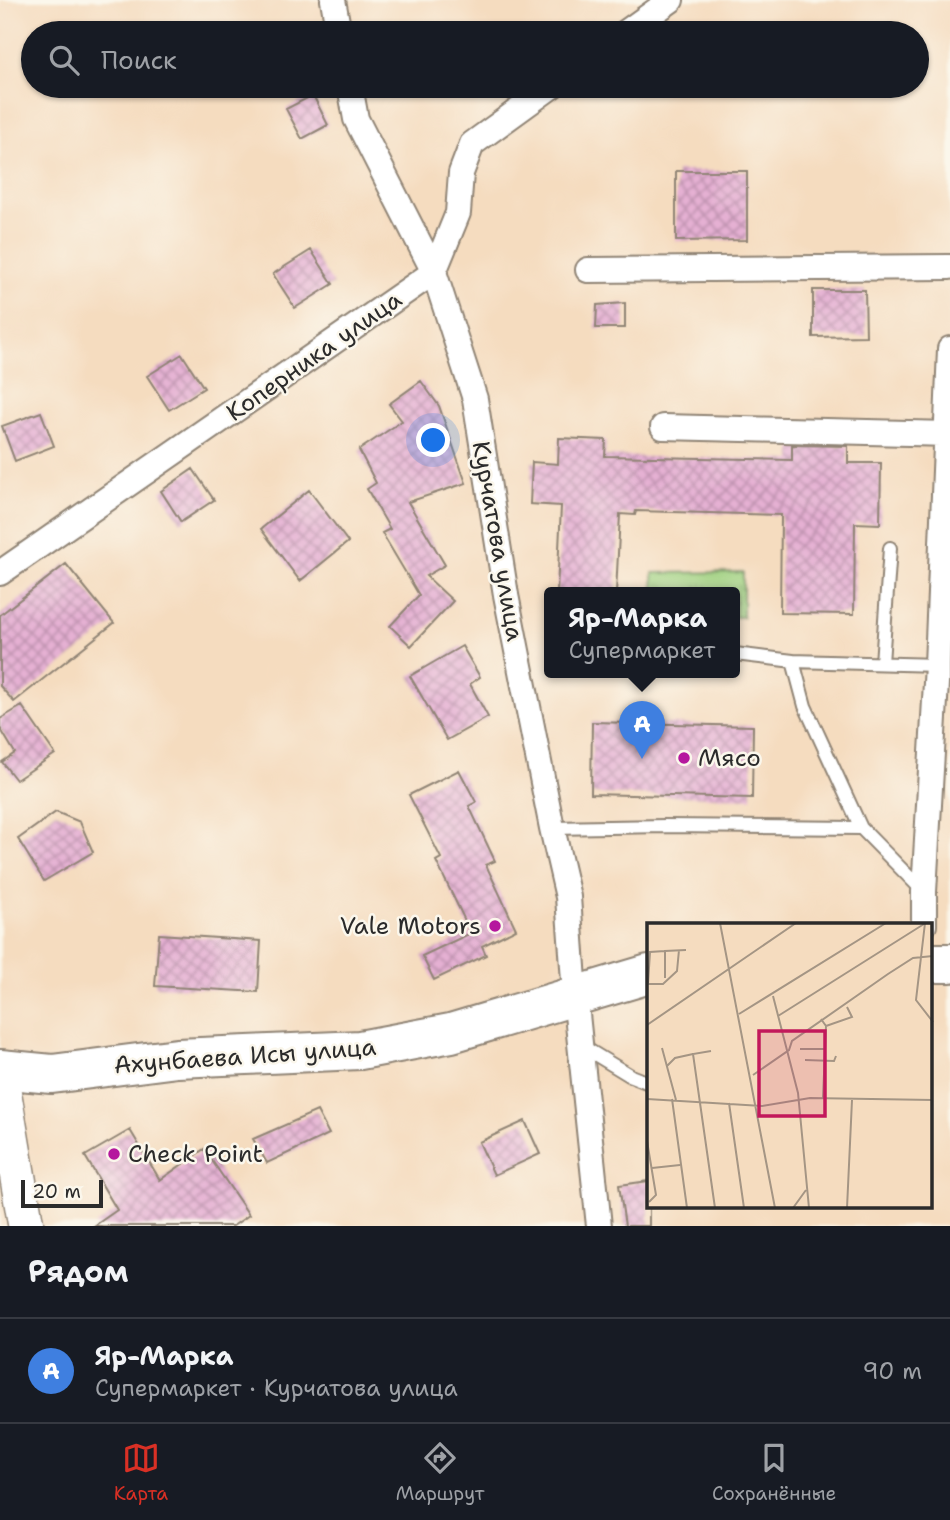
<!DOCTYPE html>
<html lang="ru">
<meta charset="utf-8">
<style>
body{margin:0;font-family:"Shantell Sans",sans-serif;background:#20242c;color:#f1f3f6}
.scale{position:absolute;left:21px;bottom:18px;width:82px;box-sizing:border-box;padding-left:7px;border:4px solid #2b2b2b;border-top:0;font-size:19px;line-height:24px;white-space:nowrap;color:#2b2b2b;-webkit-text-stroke:5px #fbf7ec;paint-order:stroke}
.you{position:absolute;left:434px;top:441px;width:24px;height:24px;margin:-18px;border:5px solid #fff;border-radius:50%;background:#1a73e8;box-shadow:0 0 0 10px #1a73e833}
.badge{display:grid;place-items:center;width:46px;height:46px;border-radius:50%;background:#d93025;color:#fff;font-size:23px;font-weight:700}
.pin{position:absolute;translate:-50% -58px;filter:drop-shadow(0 2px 4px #0008)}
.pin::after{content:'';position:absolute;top:37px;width:24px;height:21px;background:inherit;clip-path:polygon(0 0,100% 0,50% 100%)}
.popup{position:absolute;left:544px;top:587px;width:196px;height:91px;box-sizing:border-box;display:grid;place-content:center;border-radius:7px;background:#171b24;filter:drop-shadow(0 2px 5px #0005);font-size:23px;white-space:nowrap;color:#9ea1a6}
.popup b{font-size:26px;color:#f1f3f6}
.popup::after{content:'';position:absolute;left:50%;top:100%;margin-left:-14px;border:14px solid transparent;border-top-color:#171b24}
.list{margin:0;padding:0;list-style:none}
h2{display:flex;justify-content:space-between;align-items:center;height:91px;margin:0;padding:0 28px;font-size:30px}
h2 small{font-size:23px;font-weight:400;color:#9ea1a6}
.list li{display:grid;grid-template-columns:46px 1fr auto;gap:21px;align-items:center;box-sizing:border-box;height:105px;padding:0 28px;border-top:2px solid #363941}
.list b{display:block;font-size:26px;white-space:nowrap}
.list p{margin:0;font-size:23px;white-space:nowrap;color:#9ea1a6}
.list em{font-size:23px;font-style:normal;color:#9ea1a6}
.icon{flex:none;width:38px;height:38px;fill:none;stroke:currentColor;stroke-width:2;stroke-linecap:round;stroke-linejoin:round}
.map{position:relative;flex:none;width:950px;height:1226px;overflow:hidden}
.search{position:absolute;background:#171b24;box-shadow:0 2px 5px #0004;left:21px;right:21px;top:21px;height:77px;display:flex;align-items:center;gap:18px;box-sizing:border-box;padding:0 24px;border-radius:38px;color:#9ea1a6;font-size:26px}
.sheet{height:196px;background:#171b24}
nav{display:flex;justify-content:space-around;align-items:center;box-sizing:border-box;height:98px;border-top:2px solid #363941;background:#171b24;font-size:19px;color:#9ea1a6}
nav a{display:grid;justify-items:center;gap:4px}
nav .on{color:#d93025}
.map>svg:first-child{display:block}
.grass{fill:url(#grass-tufts);stroke:#657e55;stroke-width:2}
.building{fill:url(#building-cross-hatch)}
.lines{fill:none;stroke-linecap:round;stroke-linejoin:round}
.lane-casing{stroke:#908475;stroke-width:16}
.street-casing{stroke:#908475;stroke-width:28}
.secondary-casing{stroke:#908475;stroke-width:38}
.primary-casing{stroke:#908475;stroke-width:42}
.lane{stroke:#fff;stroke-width:12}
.street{stroke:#fff;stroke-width:24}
.secondary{stroke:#fff;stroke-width:35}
.primary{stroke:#fff;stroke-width:38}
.poi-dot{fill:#b5179e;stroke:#fbf7ec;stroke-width:2.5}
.labels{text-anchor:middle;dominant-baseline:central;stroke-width:5;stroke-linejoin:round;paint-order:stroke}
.street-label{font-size:24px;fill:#2b2b2b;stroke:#fbf7ec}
.poi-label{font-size:24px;fill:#2b2b2b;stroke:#fbf7ec;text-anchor:start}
.inset-road{fill:none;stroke:#a49584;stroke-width:2}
.view{fill:#c2185b;fill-opacity:0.15;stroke:#c2185b;stroke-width:3.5}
.inset-edge{fill:none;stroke:#2b2b2b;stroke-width:3.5}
</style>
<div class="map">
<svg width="950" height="1226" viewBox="0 0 950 1226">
<defs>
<pattern id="grass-tufts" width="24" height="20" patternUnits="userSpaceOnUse" patternTransform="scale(1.75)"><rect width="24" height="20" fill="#9fd07f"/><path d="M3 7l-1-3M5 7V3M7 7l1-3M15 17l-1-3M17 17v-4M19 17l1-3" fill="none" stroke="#89b36e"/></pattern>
<pattern id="building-cross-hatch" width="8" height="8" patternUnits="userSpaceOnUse" patternTransform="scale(1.75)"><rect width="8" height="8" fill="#e5b0d3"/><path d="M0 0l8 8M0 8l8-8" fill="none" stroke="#ba8fab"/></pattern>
</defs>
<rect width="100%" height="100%" fill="#fbf7ec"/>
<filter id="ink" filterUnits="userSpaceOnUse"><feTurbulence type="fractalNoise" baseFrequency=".0143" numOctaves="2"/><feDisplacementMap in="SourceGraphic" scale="14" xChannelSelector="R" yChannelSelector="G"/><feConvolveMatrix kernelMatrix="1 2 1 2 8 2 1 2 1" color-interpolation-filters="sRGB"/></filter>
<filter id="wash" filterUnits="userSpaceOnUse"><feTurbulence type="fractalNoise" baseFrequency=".00686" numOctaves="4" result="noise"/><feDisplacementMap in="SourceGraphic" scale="28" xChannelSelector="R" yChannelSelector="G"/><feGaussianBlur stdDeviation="1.57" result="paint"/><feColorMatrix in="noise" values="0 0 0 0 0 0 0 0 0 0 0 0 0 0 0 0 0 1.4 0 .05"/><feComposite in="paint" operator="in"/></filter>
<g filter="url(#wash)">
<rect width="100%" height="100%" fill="#f5dcbf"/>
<path class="grass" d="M743,572V617H735V593H654L653,573Z"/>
<g id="blocks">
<path class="building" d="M313,95L328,125L302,139L286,109Z
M676,171H747V240L676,241Z
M311,250L333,284L295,308L273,274Z
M813,290H865L866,336L813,337Z
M625,303V328H596L597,305Z
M182,354L204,388L169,410L147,376Z
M421,381L439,406L466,483L408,502L445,565L426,576L453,601L411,646L390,626L419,595L382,533L390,529L367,489L376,483L359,450L402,421L389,404Z
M41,412L54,446L15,461L2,426Z
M559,438L606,440L605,456L792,460V445L848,446V463H881L880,524L855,523L854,614L780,613L781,515L636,511L635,515L620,514L616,593H557L561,506L530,504L532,462L558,464Z
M193,469L214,500L181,522L161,491Z
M309,490L348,542L300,581L261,529Z
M66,564L114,623L14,702L0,686V615Z
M462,646L480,677L470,684L488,717L447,740L410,676Z
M22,706L55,754L16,780L2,762L15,753L0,728V719Z
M592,722L753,726L752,798L591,794Z
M459,770L476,802L469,806L495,861L486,865L516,929L482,946L486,955L434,980L422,956L471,933L436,861L441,858L409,795Z
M56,812L80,822L93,852L44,881L18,839Z
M159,934L261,941L258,992L155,986Z
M317,1111L329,1134L267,1163L253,1139Z
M525,1121L540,1154L494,1175L479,1142Z
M130,1130L160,1180L204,1149L249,1215L233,1226H94L117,1210L85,1156Z
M649,1181V1226H625L619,1185Z"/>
</g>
</g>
<g filter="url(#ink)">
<use href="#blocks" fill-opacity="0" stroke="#908475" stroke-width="2"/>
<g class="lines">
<g class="lane-casing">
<path id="lane" d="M793,661L937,665
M882,663L890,548
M552,828L665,826L861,828L805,706L793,661L735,654
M861,828L922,890
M580,1045L631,1076L649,1083"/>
</g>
<g class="street-casing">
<path id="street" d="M333,0L339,33
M625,33L671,0
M350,86L356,119L434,272L475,399L506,595L552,828L568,897L575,995L599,1226
M588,270L950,267
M663,427L950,434
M0,573L434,272L458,213L461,173L472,144L552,86
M924,925V892L937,665L950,349"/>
</g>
<g class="secondary-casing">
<path id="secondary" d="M0,1072L26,1226"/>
</g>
<g class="primary-casing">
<path id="primary" d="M931,963H950
M0,1069L52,1074L177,1058L360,1050L451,1033L649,974"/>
</g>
<use href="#lane" class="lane"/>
<use href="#street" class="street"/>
<use href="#secondary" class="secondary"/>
<use href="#primary" class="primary"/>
</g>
</g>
<g class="poi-dot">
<circle cx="684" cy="758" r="7"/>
<circle cx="495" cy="926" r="7"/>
<circle cx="114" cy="1154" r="7"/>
</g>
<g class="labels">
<g class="street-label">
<text transform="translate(314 356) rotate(-35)">Коперника улица</text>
<text transform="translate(498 541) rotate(80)">Курчатова улица</text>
<text transform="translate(245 1056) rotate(-4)">Ахунбаева Исы улица</text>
</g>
<g class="poi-label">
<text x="698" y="758">Мясо</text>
<text x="481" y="926" text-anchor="end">Vale Motors</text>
<text x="128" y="1154">Check Point</text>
</g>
</g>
<g transform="translate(647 923)">
<rect width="285" height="285" fill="#f5dcbf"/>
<path class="inset-road" d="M73,0L128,285M278,0L269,77L286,99M18,55V28L39,27M0,61H16L30,48L32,27M1,61L3,29L18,28M126,73L151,170L162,285M92,91L239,0M131,93L277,1M174,96L179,103L176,175M0,102L149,0M179,103L205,94L200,84M15,125L29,177M153,126H178M64,128L46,131L68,285M158,137L187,138L189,133M20,143L28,135L46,131M106,152L142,127L145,118L241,51L266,35L286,33M0,176L115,183L163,175L286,177M25,176L40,285M82,180L97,285M0,218L9,272L2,279M5,245L33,242M146,285L159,267M200,285L205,177"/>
<path class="view" d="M112,108H178V193H112Z"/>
<rect width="285" height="285" class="inset-edge"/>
</g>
</svg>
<div class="scale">20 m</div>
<div class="you"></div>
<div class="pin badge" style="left:642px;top:759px;background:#3f7fe0">A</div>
<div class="popup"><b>Яр-Марка</b>Супермаркет</div>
<div class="search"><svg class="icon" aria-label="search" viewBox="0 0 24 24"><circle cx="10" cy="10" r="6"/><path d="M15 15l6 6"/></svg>Поиск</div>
</div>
<section class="sheet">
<h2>Рядом<small></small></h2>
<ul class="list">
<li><span class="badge" style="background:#3f7fe0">A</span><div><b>Яр-Марка</b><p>Супермаркет · Курчатова улица</p></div><em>90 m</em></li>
</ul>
</section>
<nav>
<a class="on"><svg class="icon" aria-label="map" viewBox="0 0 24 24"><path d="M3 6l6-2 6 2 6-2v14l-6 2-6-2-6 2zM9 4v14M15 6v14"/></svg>Карта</a>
<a><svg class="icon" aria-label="directions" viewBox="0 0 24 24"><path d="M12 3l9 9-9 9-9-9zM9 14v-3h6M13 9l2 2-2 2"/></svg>Маршрут</a>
<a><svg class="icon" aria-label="saved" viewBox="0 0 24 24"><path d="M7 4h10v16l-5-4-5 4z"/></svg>Сохранённые</a>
</nav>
